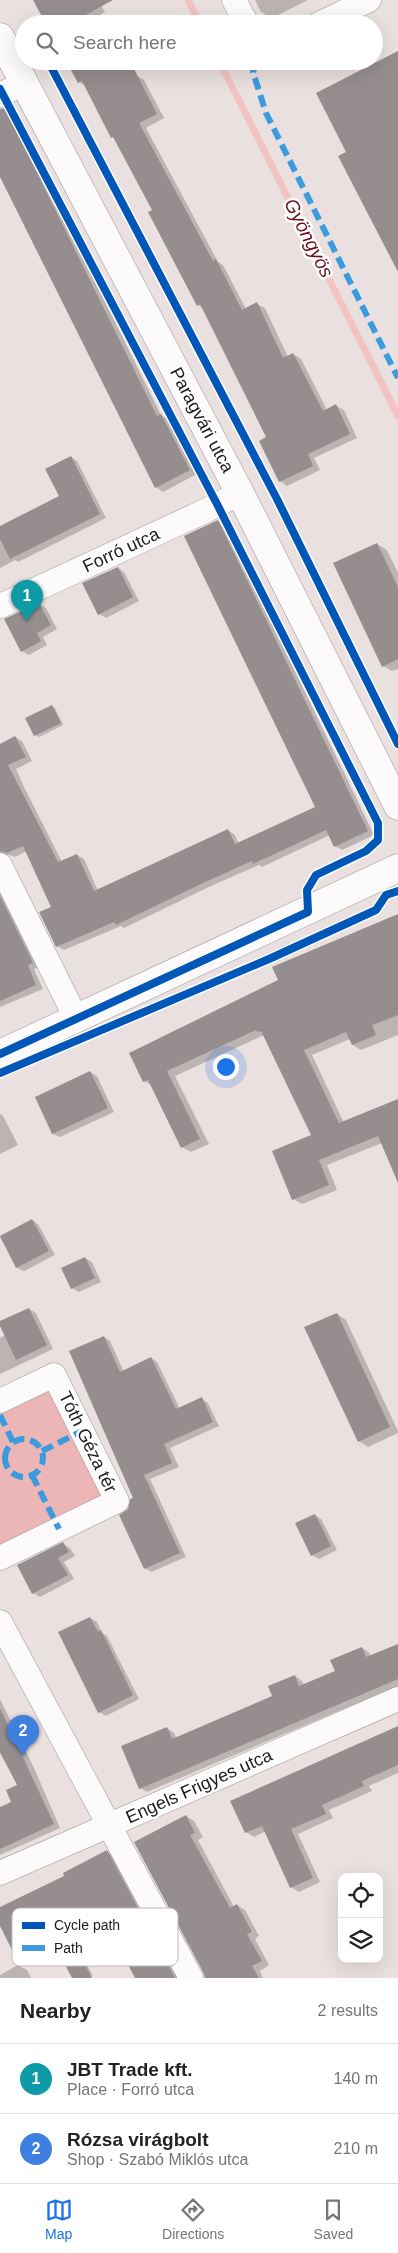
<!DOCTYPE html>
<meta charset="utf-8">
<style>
body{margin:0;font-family:Arial,sans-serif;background:#f2f2f2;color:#222}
.controls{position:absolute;right:15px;bottom:15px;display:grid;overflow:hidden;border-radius:10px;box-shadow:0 5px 20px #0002}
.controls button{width:45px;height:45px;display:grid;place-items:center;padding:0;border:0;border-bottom:1px solid #e0e0e0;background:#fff;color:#222;font:25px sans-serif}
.you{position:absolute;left:225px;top:1066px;width:18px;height:18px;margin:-12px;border:4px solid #fff;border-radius:50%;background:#1a73e8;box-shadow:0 0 0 8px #1a73e833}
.badge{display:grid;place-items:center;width:32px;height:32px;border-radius:50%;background:#1a73e8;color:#fff;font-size:16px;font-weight:700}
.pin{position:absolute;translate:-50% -41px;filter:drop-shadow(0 1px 2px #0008)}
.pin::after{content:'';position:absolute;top:26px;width:18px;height:15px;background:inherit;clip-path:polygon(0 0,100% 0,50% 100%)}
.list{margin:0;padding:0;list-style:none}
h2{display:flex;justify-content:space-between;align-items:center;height:65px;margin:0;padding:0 20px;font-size:21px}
h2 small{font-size:16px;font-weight:400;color:#767676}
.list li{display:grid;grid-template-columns:32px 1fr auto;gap:15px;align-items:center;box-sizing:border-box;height:70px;padding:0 20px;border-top:1px solid #e0e0e0}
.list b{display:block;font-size:19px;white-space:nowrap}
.list p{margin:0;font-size:16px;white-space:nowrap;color:#767676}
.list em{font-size:16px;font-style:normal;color:#767676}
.icon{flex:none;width:28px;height:28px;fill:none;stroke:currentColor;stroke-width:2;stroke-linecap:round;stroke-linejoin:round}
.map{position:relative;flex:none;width:398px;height:1978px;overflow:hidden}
.search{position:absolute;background:#fff;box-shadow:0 5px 20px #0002;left:15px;right:15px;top:15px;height:55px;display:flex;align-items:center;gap:12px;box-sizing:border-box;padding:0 18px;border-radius:28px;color:#767676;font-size:19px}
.sheet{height:205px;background:#fff}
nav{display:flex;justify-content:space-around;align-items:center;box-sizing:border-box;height:70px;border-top:1px solid #e0e0e0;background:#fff;font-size:14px;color:#767676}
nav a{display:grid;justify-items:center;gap:2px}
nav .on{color:#1a73e8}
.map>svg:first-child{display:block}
.green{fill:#edb6b6}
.shadow{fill:#0003}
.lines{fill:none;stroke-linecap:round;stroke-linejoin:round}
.stream{stroke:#f3c3c3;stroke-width:7}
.building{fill:#968e8e}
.minor-casing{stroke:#a09797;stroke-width:25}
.tertiary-casing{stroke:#a09797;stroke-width:29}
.minor{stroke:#fcfafa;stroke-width:24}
.tertiary{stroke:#fcfafa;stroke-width:28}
.quiet{stroke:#3c9bdf;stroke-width:6;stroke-dasharray:12 6;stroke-linecap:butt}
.cycleway-casing{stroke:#fff;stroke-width:11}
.cycleway{stroke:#0057b8;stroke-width:8}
.labels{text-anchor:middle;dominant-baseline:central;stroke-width:5;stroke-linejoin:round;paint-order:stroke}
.street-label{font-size:18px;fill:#211a1a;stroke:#fff}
.water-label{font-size:19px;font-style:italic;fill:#6a0f1c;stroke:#fff}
.key{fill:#fff;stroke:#bcbaba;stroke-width:1}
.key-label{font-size:14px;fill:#211a1a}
</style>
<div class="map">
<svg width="398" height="1978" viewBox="0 0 398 1978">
<rect width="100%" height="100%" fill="#ebe0e0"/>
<path class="green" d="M52,1379L112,1498L0,1554V1405Z"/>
<path class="shadow" d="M36,0H98L105,12L97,17L101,24H49Z
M255,0H308L272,18L261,12Z
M68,61L136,75L144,80L164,118L146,128L218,262L223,265L246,309L257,304L265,308L288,357L293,354L301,359L327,410L336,406L344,410L357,438L314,458L320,470L287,486L280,481L268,438L204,309L198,305L154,210L86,86L79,82Z
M5,109L12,113L161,415L169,420L197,474L163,492L156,487L0,174V111Z
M71,457L77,461L106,518L18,562L15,560L0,568V527L61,497Z
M217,521L225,526L374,835L342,850L335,846L330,835L262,867L259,865L211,886L124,928L121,926L64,950L57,946L53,908L27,851L15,857L9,855L0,857V745L15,737L22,741L32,761L16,769L24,787L62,862L77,855L84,859L98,891L228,830L235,835L239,844L317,808Z
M377,544L387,550L398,573V669L392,671L383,666Z
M118,568L124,572L139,601L106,618L99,614Z
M39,604L46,608L57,629L43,637L47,645L29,655L22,651Z
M52,706L55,708L63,725L39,737L35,735Z
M0,887L40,967L34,969L43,989L0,1007Z
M398,915V1035L361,1050L353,1045L350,1039L312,1055L344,1123L398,1101V1180L382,1143L327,1165L337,1190L302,1204L293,1199L312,1135L264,1035L175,1076L209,1144L191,1152L182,1147L153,1086L144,1081L279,981Z
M90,1072L97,1076L114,1112L60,1137L53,1134L37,1098Z
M0,1114L3,1116L18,1145L0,1154Z
M32,1220L38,1224L55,1255L24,1271L17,1268L0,1237Z
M85,1258L92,1262L101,1282L79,1292L72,1288Z
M29,1309L36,1313L53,1349L0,1374V1338L5,1335L0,1322Z
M337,1314L346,1320L398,1431V1433L368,1447L359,1441Z
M104,1337L110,1341L124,1372L151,1358L157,1362L180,1409L201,1399L208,1403L219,1426L170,1448L179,1467L150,1479L186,1557L151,1572L145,1568L129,1510L135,1499Z
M315,1515L321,1519L337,1550L319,1559L312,1555Z
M63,1544L70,1548L75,1556L64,1562L74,1579L40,1597L33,1593Z
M90,1618L97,1622L102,1633L107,1636L139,1699L106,1716L99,1712Z
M398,1645V1686L147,1792L140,1788L167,1728L174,1733L176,1738L274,1696L295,1676L302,1681L304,1685L337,1671L362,1648L369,1652L371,1657Z
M0,1699L34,1768L60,1828L0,1855V1808L13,1802L19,1786L0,1753Z
M398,1727V1773L369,1786L372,1791L329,1810L333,1818L298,1834L320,1882L299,1892L291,1887L266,1831L254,1837L246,1832Z
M186,1816L194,1821L203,1837L198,1840L234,1907L237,1905L245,1910L259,1936L255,1939L269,1965L260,1971L263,1978H210Z
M107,1852L115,1856L181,1978H137L106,1919L83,1931L74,1926L0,1923V1908L66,1876Z
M70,1938L73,1940L93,1976L88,1978H73Z
M18,1965L27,1970L31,1978H0V1975Z"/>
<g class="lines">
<path class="stream" d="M188,0L200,24
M219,61L398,416"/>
</g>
<path class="building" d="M33,0H113L69,24H46Z
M398,51V272L338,156L346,152L316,93Z
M66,61H130L157,114L139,123L213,261L216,259L242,310L257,302L283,358L293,353L323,411L336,404L350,434L308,454L313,466L279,482L259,441L266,437L200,304L197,306L148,212L152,210L113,137L111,138L82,81L78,83Z
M5,108L157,416L161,414L190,470L155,488L0,177V109Z
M71,456L100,514L10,559L0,539V526L59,496L45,469Z
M218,520L368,831L334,847L326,830L253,864L252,861L203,883L116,925L114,922L56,947L39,912L51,907L23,846L7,853L0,851V744L15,736L26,757L8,765L58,862L77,854L94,891L228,829L235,844L315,807L184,536Z
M377,543L398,587V659L382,667L333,563Z
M118,567L133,597L98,615L82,583Z
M39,603L51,625L37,633L41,641L21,652L4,619Z
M52,705L61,723L34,736L25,718Z
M0,896L33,963L28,965L36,985L0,1001Z
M398,914V1015L372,1025L376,1035L352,1045L346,1032L304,1050L339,1123L398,1099V1183L378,1136L319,1160L329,1185L292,1200L272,1151L311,1135L261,1031L257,1032L256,1030L167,1071L200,1139L181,1148L148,1080L143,1082L129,1053L278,980L272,967Z
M90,1071L108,1108L52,1134L35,1097Z
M32,1219L49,1251L16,1268L0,1236Z
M85,1257L95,1278L71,1289L61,1268Z
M29,1308L47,1345L16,1360L0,1326V1321Z
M337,1313L390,1427L358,1442L304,1327Z
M104,1336L120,1372L151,1357L176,1409L202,1397L213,1422L164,1444L172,1463L144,1475L180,1553L144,1569L119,1515L128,1509L130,1499L133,1498L69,1351Z
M315,1514L331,1546L311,1556L295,1523Z
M63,1542L69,1552L58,1558L68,1575L32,1594L17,1565Z
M90,1617L98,1632L101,1630L133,1695L98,1713L58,1632Z
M398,1644V1679L139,1789L121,1746L167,1727L172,1739L272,1696L268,1686L295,1675L299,1686L335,1671L330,1660L362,1647L366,1657Z
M0,1708L54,1824L0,1849V1807L11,1802L6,1790L17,1785L0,1752Z
M398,1726V1765L362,1781L364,1786L322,1805L326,1814L291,1829L313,1878L290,1888L262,1826L245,1833L230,1801Z
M186,1815L195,1833L190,1835L230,1908L237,1904L252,1932L247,1934L262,1961L252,1966L259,1978H205L203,1972L134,1842Z
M107,1850L175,1978H135L101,1913L67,1931L92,1978H72L52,1940L16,1958L0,1926V1907L64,1876L63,1873Z"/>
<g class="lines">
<g class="minor-casing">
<path id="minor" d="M234,0L247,24
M319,24L369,0
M0,95L24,83
M0,606L205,511L240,493
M0,865L77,1020
M0,1401L54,1375L117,1501L0,1558
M0,1622L191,1978
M0,1873L398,1699"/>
</g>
<g class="tertiary-casing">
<path id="tertiary" d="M0,37L240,493L398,806
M0,1054L398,868"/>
</g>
<use href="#minor" class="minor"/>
<use href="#tertiary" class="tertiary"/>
<path class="quiet" d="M257,61L253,72L266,113L398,378
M0,1415L13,1442
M5 1458a19 19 0 1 1 38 0a19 19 0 1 1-38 0Z
M42,1451L82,1431
M32,1475L59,1529"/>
<g class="cycleway-casing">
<path id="cycleway" d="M48,61L277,499L398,744
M0,89L218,506L378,823V840L366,851L316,875L307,890L308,912L0,1054
M0,1073L269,959L376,910L386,895L398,891"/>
</g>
<use href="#cycleway" class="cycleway"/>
</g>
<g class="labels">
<g class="street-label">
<text transform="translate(202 420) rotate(62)">Paragvári utca</text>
<text transform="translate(121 550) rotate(-25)">Forró utca</text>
<text transform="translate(88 1442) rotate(64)">Tóth Géza tér</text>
<text transform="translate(199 1786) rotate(-24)">Engels Frigyes utca</text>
</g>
<g class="water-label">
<text transform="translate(309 238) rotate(63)">Gyöngyös</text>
</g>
</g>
<rect x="12" y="1908" width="166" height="58" rx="8" class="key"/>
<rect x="22" y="1922" width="23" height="7" fill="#0057b8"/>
<rect x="22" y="1945" width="23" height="6" fill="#3c9bdf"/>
<g class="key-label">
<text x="54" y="1930">Cycle path</text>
<text x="54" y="1953">Path</text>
</g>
</svg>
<div class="controls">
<button><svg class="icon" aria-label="locate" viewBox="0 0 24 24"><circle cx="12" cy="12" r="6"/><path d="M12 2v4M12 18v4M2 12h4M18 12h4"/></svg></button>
<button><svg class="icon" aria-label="layers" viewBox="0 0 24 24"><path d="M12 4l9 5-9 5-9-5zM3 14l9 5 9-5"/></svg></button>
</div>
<div class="you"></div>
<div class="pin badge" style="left:27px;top:621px;background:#0f9aa8">1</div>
<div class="pin badge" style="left:23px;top:1756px;background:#3f7fe0">2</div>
<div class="search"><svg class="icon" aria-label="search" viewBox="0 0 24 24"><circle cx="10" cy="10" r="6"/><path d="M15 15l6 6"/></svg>Search here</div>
</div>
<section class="sheet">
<h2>Nearby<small>2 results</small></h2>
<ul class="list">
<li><span class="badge" style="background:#0f9aa8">1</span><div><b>JBT Trade kft.</b><p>Place · Forró utca</p></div><em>140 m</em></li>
<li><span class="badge" style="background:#3f7fe0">2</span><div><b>Rózsa virágbolt</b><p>Shop · Szabó Miklós utca</p></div><em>210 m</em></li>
</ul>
</section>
<nav>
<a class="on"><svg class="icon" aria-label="map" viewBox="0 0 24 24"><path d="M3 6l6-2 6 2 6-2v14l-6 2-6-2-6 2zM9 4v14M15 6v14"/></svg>Map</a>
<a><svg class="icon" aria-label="directions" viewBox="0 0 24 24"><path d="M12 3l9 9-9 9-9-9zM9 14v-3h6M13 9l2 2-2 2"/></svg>Directions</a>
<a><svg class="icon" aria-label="saved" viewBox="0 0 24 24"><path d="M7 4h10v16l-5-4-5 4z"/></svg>Saved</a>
</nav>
